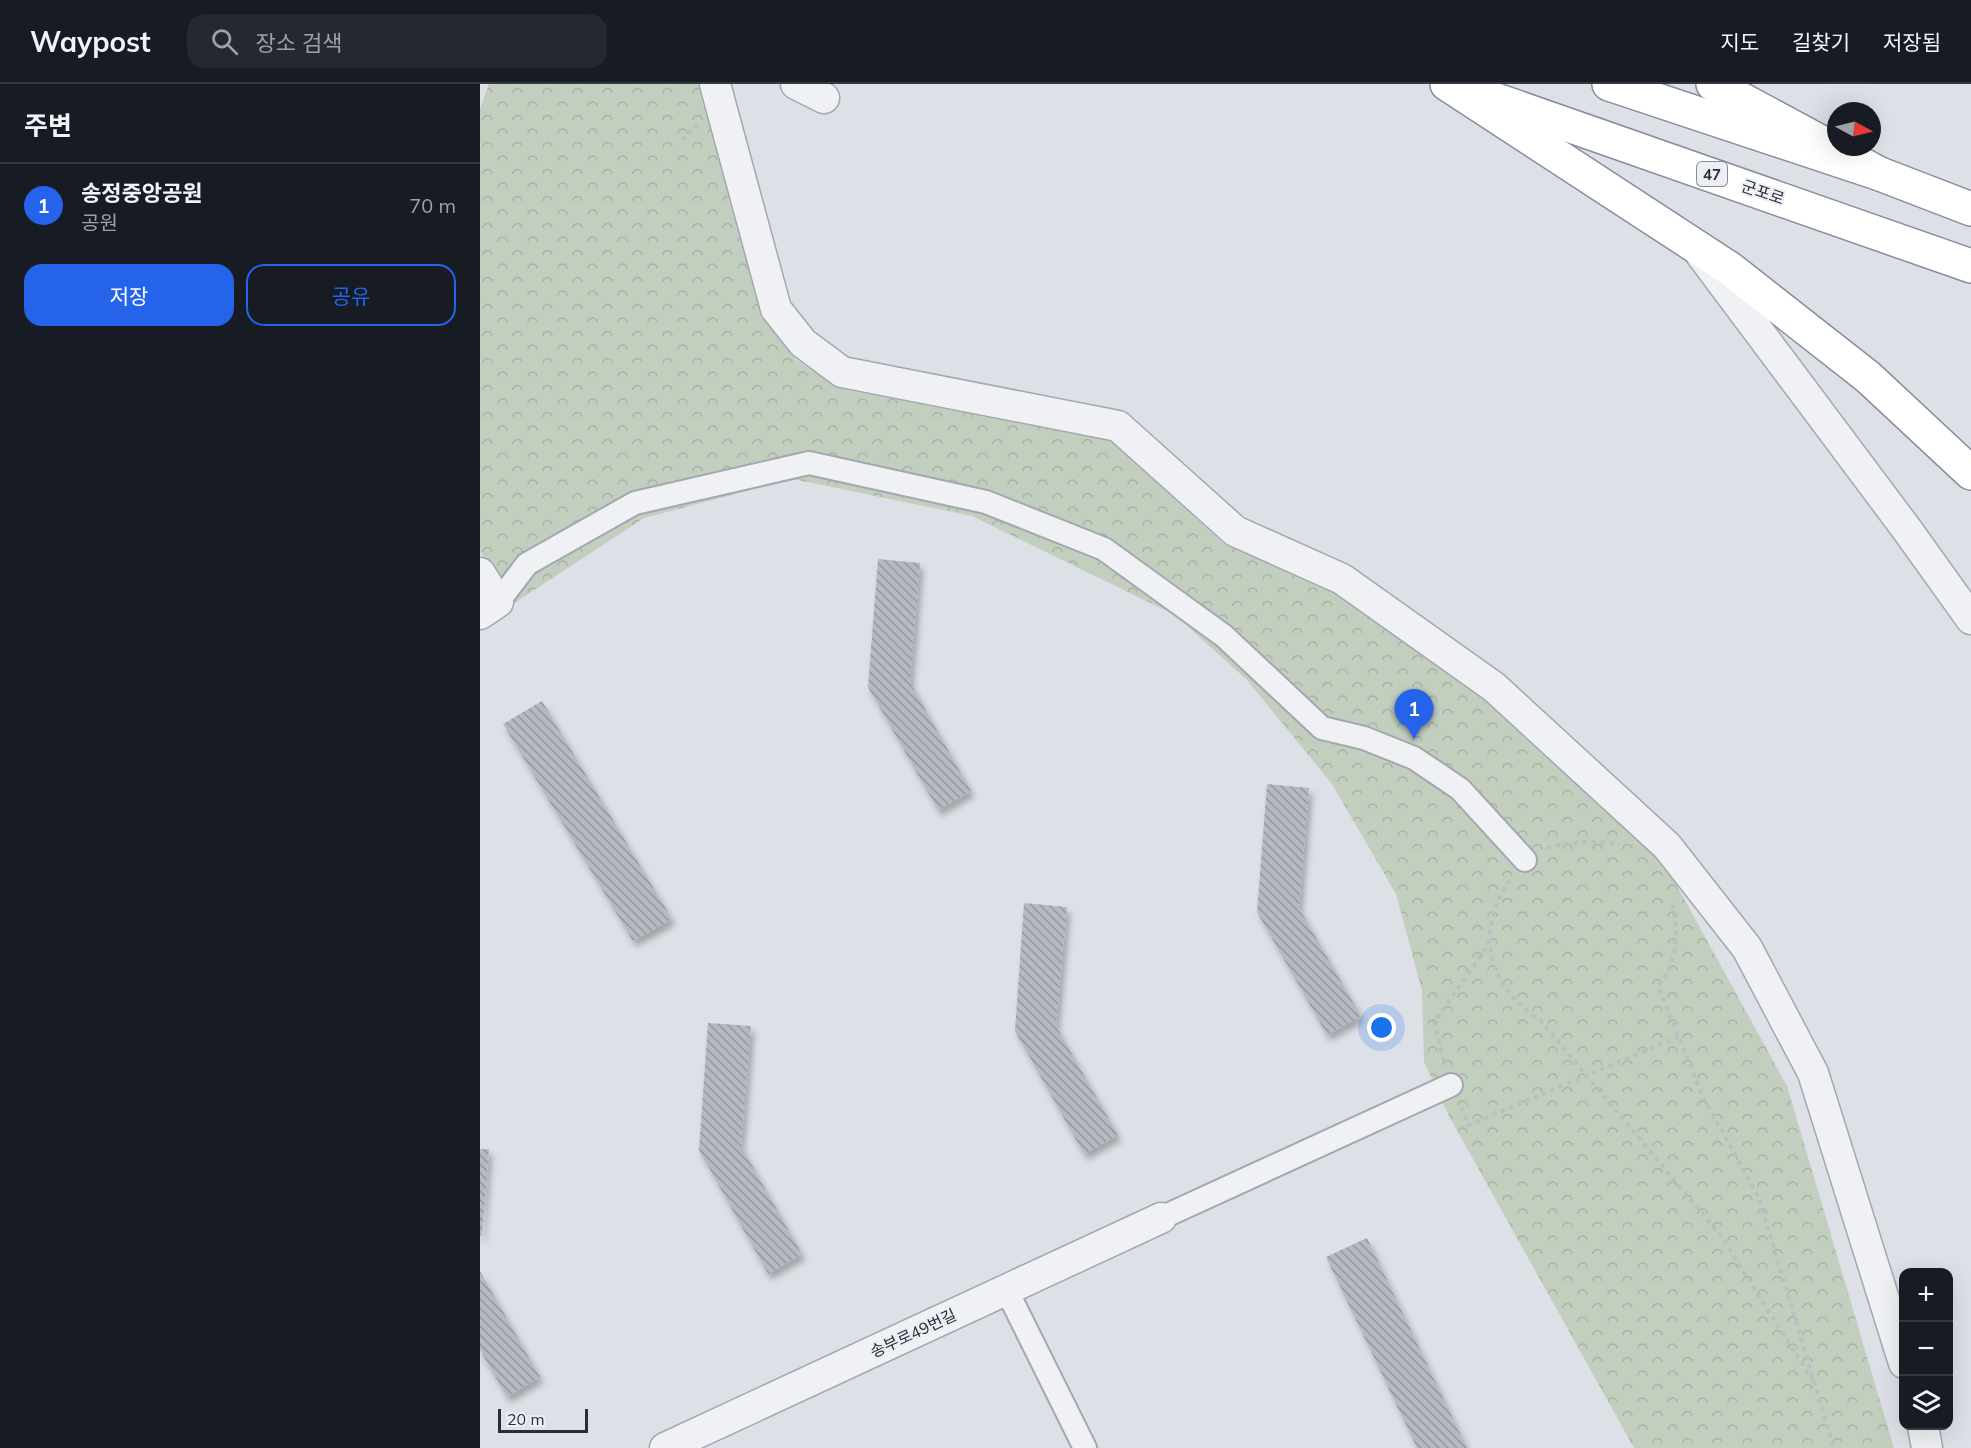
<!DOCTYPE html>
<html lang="ko">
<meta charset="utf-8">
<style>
body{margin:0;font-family:Mulish,"Noto Sans KR",sans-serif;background:#242831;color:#f1f3f6}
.controls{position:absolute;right:18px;bottom:18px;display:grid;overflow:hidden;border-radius:12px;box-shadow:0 6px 24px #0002}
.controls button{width:54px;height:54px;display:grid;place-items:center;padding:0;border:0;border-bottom:2px solid #363941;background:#171b24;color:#f1f3f6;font:30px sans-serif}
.compass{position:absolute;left:1347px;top:18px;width:54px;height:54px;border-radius:50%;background:#171b24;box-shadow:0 6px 24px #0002;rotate:97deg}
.scale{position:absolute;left:18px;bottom:15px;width:90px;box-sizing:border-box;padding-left:6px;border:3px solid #282d3b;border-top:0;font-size:16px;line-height:21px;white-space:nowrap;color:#282d3b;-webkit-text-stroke:4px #edeff4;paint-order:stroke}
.you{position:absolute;left:902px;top:944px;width:21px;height:21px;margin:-15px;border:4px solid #fff;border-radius:50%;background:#1a73e8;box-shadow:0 0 0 9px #1a73e833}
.badge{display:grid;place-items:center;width:39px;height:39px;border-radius:50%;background:#2563eb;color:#fff;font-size:20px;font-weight:700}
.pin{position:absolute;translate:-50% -50px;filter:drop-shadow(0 2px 3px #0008)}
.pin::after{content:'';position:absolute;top:32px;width:21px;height:18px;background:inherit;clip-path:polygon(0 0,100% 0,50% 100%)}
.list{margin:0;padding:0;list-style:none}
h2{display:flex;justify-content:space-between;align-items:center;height:78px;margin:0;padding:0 24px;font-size:26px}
h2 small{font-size:20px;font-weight:400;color:#9ea1a6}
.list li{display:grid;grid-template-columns:39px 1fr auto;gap:18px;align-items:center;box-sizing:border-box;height:84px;padding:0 24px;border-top:2px solid #363941}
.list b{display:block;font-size:22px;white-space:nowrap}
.list p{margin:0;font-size:20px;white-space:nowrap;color:#9ea1a6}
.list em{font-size:20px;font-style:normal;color:#9ea1a6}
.actions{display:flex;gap:12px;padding:18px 24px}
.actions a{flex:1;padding:14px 0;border:2px solid #2563eb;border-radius:18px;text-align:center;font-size:21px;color:#2563eb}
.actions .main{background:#2563eb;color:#fff}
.icon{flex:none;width:33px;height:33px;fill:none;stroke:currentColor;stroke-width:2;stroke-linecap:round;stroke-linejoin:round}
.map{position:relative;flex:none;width:1491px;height:1364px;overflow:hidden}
header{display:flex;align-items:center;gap:36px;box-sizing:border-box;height:84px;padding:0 30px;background:#171b24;border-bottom:2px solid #363941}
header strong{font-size:28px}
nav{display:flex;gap:33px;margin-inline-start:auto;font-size:21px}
.search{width:420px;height:54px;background:#242831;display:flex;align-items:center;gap:15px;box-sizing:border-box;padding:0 21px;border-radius:18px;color:#9ea1a6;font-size:22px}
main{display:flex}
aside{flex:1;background:#171b24}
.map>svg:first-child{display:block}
.park{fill:url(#park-crowns)}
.building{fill:url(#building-back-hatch);filter:url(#shadow)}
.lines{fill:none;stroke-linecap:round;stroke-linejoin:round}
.pedestrian-casing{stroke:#a3a7af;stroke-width:26}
.minor-casing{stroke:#a3a7af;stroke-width:33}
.trunk-casing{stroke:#868d9b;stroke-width:36}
.motorway-casing{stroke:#868d9b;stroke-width:36}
.path{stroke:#bcbec4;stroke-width:4;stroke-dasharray:4.5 4.5;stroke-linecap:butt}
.pedestrian{stroke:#f0f1f4;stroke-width:22}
.minor{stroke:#f0f1f4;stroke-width:30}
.trunk{stroke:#fff;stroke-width:33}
.motorway{stroke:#fff;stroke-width:33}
.labels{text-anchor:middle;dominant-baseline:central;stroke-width:4.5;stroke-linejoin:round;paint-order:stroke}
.shield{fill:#edeff4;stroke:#636772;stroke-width:1.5}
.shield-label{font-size:15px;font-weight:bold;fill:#282d3b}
.street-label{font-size:16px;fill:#282d3b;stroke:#edeff4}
</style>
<header>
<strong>Waypost</strong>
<div class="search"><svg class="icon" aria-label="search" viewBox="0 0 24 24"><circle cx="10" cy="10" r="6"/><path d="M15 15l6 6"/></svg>장소 검색</div>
<nav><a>지도</a><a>길찾기</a><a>저장됨</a></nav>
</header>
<main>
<aside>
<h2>주변<small></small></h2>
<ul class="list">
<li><span class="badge">1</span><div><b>송정중앙공원</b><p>공원</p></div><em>70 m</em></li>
</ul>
<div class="actions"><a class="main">저장</a><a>공유</a></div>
</aside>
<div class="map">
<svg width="1491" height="1364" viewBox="0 0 1491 1364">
<defs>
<pattern id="park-crowns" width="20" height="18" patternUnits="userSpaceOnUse" patternTransform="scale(1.5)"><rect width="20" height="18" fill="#c2cfbf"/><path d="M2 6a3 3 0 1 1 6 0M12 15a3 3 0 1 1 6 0" fill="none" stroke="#a7b2a5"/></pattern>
<pattern id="building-back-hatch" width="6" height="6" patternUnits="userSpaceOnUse" patternTransform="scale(1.5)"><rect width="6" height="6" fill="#b5b9c2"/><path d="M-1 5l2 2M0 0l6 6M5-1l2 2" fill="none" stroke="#93979f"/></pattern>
<filter id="shadow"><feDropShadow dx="3.5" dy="6" stdDeviation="3" flood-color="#0004"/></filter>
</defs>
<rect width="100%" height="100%" fill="#dde0e6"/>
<path class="park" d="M9,0H219L286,236L316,276L361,305L633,357L744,460L855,507L1003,609L1180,771L1307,1002L1414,1364H1154L969,1032L944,978L942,907L916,810L852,700L767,596L695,531L492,432L313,395L164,434L30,522L0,467V25Z"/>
<path class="building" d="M398,475L440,479L430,598L491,707L458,726L388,603Z
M62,617L192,835L153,857L23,640Z
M787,700L829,704L819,824L881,932L847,951L777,828Z
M544,819L587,823L576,942L638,1051L604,1070L535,947Z
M228,939L271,942L261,1062L322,1170L288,1190L219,1066Z
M0,1065H9L2,1152H0Z
M887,1154L987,1364H937L846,1173Z
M0,1187L60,1293L27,1313L0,1266Z"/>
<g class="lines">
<g class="pedestrian-casing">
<path id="pedestrian" d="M18,518L47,480L155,419L329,379L506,418L624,465L744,552L842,644L884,654L934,674L980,705L1045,776
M681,1134L971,1001
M526,1205L605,1364"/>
</g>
<g class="minor-casing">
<path id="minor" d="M235,0L296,225L323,259L362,288L638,342L755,447L862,495L1014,603L1187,762L1267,864L1333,989L1424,1279
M316,0L344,14
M1220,169L1428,447L1491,535
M0,489L18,518L0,530
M1443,1342L1447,1364
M185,1364L681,1134"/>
</g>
<g class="trunk-casing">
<path id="trunk" d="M1129,0L1400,90L1491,125
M985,5L1491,182"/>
</g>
<g class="motorway-casing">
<path id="motorway" d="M967,0L1249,184L1388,293L1491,389
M1233,0L1400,90"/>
</g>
<path class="path" d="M202,56L217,41
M1067,764C1092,757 1113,757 1139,760
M1030,796C994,847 1008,903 1060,936L1241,1152L1335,1300
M1192,820C1199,849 1198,878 1178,902L1223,1013L1279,1114L1354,1364
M964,977L954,938L1009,860
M981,1023L989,1041L1198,953"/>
<use href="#pedestrian" class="pedestrian"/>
<use href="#minor" class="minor"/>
<use href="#trunk" class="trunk"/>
<use href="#motorway" class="motorway"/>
</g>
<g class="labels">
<rect class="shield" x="1217" y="78" width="30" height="24" rx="4.5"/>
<g class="shield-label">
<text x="1232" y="90">47</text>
</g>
<g class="street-label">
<text transform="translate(1283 108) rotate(19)">군포로</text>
<text transform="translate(433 1249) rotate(-25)">송부로49번길</text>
</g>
</g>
</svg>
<div class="controls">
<button>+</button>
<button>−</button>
<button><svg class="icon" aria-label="layers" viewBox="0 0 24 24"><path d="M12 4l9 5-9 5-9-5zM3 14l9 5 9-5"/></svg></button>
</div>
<svg class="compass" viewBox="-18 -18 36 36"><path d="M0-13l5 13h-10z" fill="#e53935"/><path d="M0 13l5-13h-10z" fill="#9ea1a6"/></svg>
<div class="scale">20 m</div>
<div class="you"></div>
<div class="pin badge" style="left:934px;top:655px">1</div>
</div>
</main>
